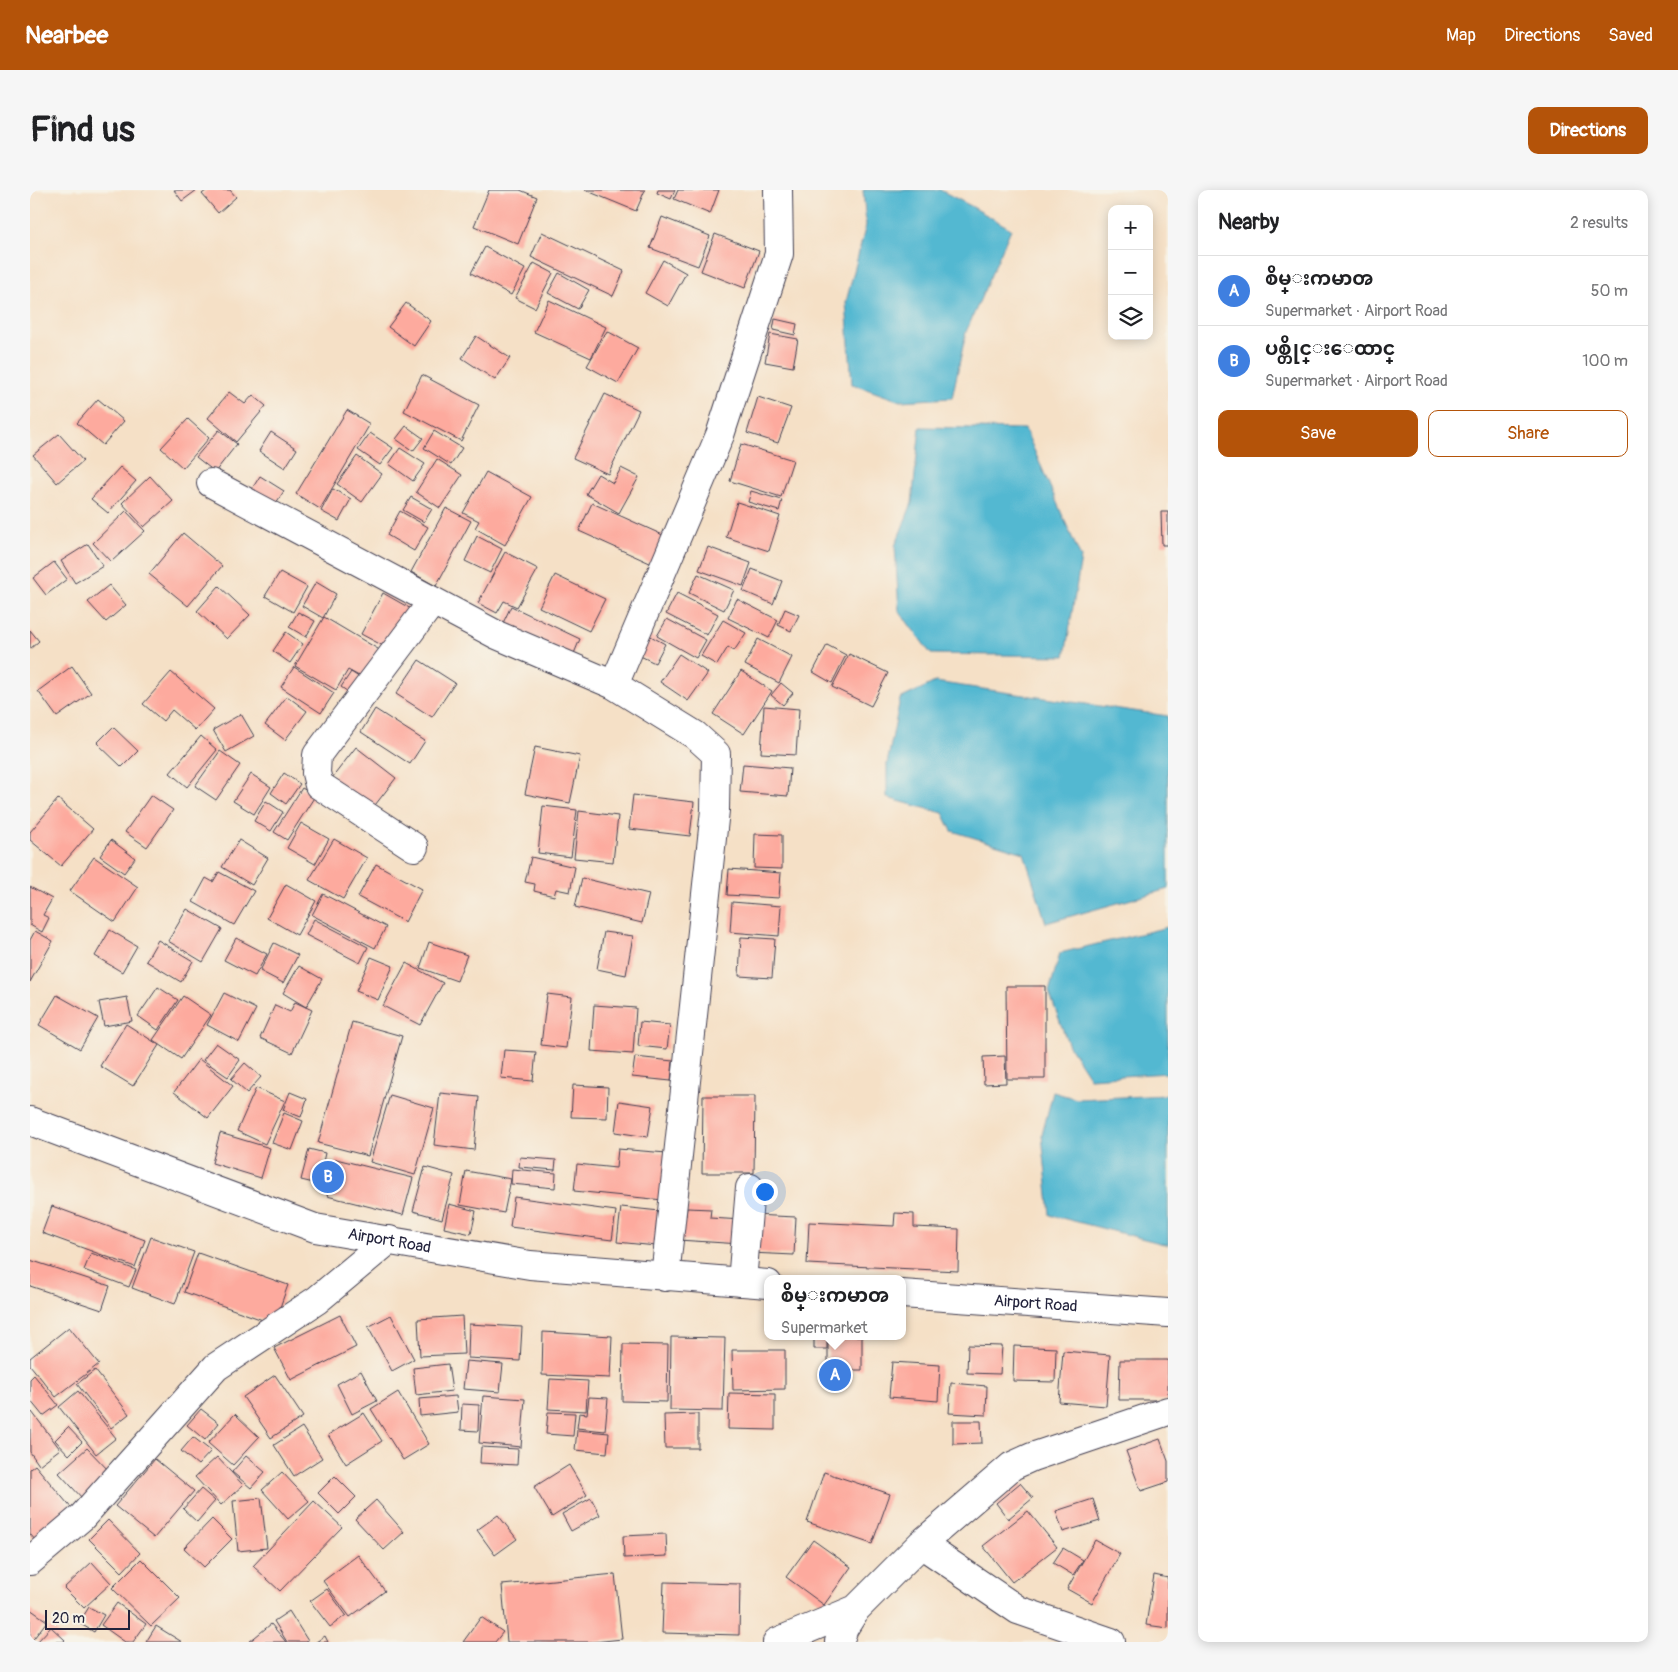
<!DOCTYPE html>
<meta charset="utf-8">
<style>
body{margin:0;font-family:Pangolin,"Noto Sans Myanmar",sans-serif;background:#f6f6f6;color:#202124}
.controls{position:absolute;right:15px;top:15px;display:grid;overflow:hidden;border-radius:10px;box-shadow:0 2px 12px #0003}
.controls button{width:45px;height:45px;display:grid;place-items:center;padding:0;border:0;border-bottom:1px solid #e0e0e0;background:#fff;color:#202124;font:25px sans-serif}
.scale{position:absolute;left:15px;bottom:12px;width:85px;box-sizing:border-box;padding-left:5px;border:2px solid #22223b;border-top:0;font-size:14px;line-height:18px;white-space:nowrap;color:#22223b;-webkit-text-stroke:4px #f7f3e8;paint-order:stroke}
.you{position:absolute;left:734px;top:1001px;width:18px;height:18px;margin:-12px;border:4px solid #fff;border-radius:50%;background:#1a73e8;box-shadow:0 0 0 8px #1a73e833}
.badge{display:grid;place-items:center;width:32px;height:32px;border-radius:50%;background:#b45309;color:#fff;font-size:16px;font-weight:700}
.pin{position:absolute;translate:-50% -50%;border:2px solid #fff;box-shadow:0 1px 5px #0006}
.popup{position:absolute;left:734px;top:1085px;width:142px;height:65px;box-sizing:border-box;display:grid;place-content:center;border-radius:10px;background:#fff;filter:drop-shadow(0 1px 4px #0005);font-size:16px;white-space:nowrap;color:#757577}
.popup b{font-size:19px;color:#202124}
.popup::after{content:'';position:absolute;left:50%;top:100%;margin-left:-10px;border:10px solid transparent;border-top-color:#fff}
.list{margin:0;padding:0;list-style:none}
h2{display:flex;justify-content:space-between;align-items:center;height:65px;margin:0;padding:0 20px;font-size:21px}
h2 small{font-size:16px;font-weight:400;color:#757577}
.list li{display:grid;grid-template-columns:32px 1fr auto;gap:15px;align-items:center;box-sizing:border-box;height:70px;padding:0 20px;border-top:1px solid #e0e0e0}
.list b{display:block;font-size:19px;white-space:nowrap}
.list p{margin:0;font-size:16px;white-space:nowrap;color:#757577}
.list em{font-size:16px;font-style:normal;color:#757577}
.actions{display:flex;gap:10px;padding:15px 20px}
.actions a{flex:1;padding:11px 0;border:1px solid #b45309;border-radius:10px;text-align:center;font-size:18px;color:#b45309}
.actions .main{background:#b45309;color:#fff}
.icon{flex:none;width:28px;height:28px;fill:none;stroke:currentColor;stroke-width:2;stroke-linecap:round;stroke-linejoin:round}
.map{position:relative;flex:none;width:1138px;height:1452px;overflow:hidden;border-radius:10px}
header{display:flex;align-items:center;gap:30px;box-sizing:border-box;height:70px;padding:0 25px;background:#b45309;color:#fff}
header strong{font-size:24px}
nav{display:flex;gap:28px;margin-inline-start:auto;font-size:18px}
.intro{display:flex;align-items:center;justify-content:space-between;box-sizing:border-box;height:120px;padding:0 30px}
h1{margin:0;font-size:35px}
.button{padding:12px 22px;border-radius:10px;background:#b45309;color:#fff;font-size:18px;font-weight:700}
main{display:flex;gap:30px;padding:0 30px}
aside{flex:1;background:#fff;border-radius:10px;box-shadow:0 2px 12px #0003}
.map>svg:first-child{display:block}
.water{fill:#53b8d1;stroke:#3a6d86}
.building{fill:#fdaa9e}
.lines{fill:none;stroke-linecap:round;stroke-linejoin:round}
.minor-casing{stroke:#423e50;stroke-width:30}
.major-casing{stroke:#423e50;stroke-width:30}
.minor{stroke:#fff;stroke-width:28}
.major{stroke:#fff;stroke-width:28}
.labels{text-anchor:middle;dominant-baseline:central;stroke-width:4;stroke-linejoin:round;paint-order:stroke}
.street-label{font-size:16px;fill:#22223b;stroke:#f7f3e8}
</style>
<header>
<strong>Nearbee</strong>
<nav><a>Map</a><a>Directions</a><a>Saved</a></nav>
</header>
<div class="intro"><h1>Find us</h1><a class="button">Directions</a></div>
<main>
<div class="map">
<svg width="1138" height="1452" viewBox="0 0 1138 1452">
<rect width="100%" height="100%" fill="#f7f3e8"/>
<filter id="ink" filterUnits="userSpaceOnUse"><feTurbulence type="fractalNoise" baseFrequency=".02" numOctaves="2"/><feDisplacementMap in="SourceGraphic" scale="10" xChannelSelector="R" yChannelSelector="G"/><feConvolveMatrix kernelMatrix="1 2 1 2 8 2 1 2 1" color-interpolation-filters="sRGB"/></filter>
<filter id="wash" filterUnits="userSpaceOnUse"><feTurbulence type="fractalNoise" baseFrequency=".0096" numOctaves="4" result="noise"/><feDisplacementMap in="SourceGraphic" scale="20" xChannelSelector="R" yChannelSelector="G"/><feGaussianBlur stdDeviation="1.12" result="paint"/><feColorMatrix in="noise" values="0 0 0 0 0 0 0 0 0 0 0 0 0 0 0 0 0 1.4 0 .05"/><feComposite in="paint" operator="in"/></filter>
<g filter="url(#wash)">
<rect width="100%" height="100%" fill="#f5e0c6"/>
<path class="water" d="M833,0H910L941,16L981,39L936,142L922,208L870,211L822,194L816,112L836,35Z
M890,237L995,239L1051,368L1035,466L901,464L869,421L865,356L882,313Z
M905,492L1138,526V699L1016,733L994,663L922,641L913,623L857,608V574L870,509Z
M1138,737V883L1060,888L1039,856L1019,802L1030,763Z
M1023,902L1047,909L1138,905V1055L1020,1025L1012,945Z"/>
<g id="blocks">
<path class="building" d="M144,0H167L152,11Z
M177,0H200L206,7L188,23L172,4Z
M459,0H490L507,7L488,54L444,36Z
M555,0H615L606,21Z
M628,0H645L641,9L627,3Z
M648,0H689L680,24L644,9Z
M632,27L680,46L668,76L620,58Z
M512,42L594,81L583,106L501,67Z
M685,44L729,61L715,98L671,81Z
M455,57L495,79L481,105L441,83Z
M633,70L656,83L638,116L615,103Z
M504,73L523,83L505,118L485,108Z
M529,83L559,100L548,119L518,103Z
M519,110L576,137L561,168L504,142Z
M376,113L401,131L384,156L358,137Z
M745,129L767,134L765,145L743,140Z
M577,141L608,158L588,193L557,176Z
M740,144L768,149L763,177L735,172Z
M446,146L480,168L465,190L432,168Z
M392,185L449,215L431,251L374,221Z
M199,202L215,214L223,205L236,216L206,252L178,228Z
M575,204L609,220L578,284L543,268Z
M728,207L761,218L748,253L717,243Z
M68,209L94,231L73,255L47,233Z
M317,220L340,234L290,319L266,304Z
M158,229L179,248L153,278L131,258Z
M376,236L393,248L383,261L366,249Z
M189,240L207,254L185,282L166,267Z
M404,241L432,258L421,275L394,258Z
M241,242L267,259L255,278L229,261Z
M340,243L363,258L350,275L328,260Z
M29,244L53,271L27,293L3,265Z
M711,254L763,270L751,307L700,291Z
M370,258L395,274L383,291L359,274Z
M327,266L352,284L332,312L307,294Z
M407,269L432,285L410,318L386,302Z
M90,277L106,291L78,323L61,309Z
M591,278L609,287L589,323L556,304L568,284L583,293Z
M456,282L502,307L475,355L445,338L449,331L433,323Z
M120,286L143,311L114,337L92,313Z
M230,286L254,301L240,322L217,307Z
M303,299L321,309L309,331L291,321Z
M721,301L752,310L749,321L718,312Z
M381,307L402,319L394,332L373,320Z
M707,312L750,326L739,361L696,347Z
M562,313L635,346L622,374L549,341Z
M416,318L441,331L406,396L381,382Z
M96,321L115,341L81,372L63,353Z
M370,321L398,337L384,361L357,345Z
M1131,322H1138V355H1132Z
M153,343L192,376L158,416L119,384Z
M447,346L472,359L460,383L435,371Z
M58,354L73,376L45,393L31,371Z
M678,357L721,373L713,396L669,380Z
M475,362L508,379L487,417L474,411L467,423L448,413Z
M24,372L37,389L16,405L3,388Z
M722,379L752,391L743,414L713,401Z
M250,382L277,397L263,422L235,406Z
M668,384L704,400L694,420L659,403Z
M525,385L575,409L559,441L509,417Z
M286,392L306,404L293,428L272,416Z
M79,395L96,415L76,432L58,412Z
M189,396L220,425L197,449L167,421Z
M353,403L383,420L361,460L331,444Z
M647,403L688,424L677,445L636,424Z
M707,409L748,430L739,448L698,428Z
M481,416L550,449L543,466L473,433Z
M755,419L769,425L761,441L748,435Z
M268,422L285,431L276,447L259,437Z
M294,427L353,462L336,490L318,480L306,500L265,476Z
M637,429L676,450L666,468L627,446Z
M693,430L716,443L704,461L698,457L687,475L671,466Z
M0,440L9,451L0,459Z
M256,442L273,454L260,473L243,461Z
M617,444L635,454L625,473L606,464Z
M728,449L762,467L749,493L715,475Z
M797,455L816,465L802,493L783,482Z
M649,464L678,483L658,511L630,492Z
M819,464L858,483L841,516L802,497Z
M389,470L425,493L402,527L366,504Z
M42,476L61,503L27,527L8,501Z
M264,477L304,503L291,523L251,497Z
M711,481L742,501L714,544L683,524Z
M141,482L184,519L165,540L142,520L133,531L113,514Z
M321,482L335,491L324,506L311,497Z
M751,493L763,503L753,515L741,505Z
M257,506L277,521L255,550L235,535Z
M734,516L769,519L766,565L731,563Z
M345,519L395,551L380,574L331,542Z
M211,524L224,546L196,562L183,540Z
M83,537L108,561L92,577L67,553Z
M171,546L187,560L157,597L140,583Z
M326,557L366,588L342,619L302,588Z
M505,557L550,566L540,613L495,604Z
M190,561L210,575L186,610L165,596Z
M713,574L760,578L758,606L710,602Z
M254,583L270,594L256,614L241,603Z
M221,584L241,597L224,624L203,611Z
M272,598L285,606L257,650L244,642Z
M121,605L143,620L117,657L95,642Z
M603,605L664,612L660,646L599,639Z
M28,609L63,639L31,676L0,650V642Z
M236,611L253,622L241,641L224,631Z
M513,616L547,620L541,667L508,663Z
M549,621L588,626L583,672L544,668Z
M271,633L299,649L285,674L257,658Z
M725,644L752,645V679L724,678Z
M304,649L337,668L313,709L279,690Z
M81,650L105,668L94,683L70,666Z
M209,650L238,668L222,695L192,677Z
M64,667L108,697L85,732L40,701Z
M501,667L545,677L540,702L526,699L524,706L504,701L505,694L495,692Z
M346,674L392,699L375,732L328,707Z
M699,679L751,683L749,708L697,705Z
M189,682L224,701L204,735L163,712L176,688L183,692Z
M552,688L619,704L612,733L545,717Z
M256,694L286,711L267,745L237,728Z
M0,697L22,709L13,725L19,728L12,742L0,735Z
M293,704L356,737L345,758L282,725Z
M702,712L751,716L749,746L700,742Z
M157,719L192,739L173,772L138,751Z
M284,729L338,757L330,773L276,745Z
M80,740L107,756L92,782L65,766Z
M5,741L23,751L0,792V750Z
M574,742L603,746L596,785L567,779Z
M711,747L745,749L742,788L709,786Z
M206,748L237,764L225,786L194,770Z
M128,750L163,771L151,792L116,771Z
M399,752L437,765L427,791L390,778Z
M244,753L268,765L253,793L230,781Z
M341,767L363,776L348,810L326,801Z
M376,773L413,793L390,835L353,816Z
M269,776L292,789L276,817L253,803Z
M976,796H1015V889H977Z
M128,797L148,810L128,840L108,826Z
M194,803L226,819L209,852L177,835Z
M517,804L542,807L536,858L511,855Z
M27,805L68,828L50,859L9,835Z
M153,806L181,825L151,869L123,850Z
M97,807L102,831L74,836L69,812Z
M265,812L282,820L262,863L230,848L245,815L260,822Z
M564,815L606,818L603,864L561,861Z
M322,832L372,846L338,966L288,953Z
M610,832L640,835L637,859L608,856Z
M96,834L129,855L103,896L70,876Z
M186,853L210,870L198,887L173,870Z
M474,860L506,862L503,891L471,888Z
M975,866L976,893L954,894L953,867Z
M605,867L643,871L641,891L602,887Z
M169,869L203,896L178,928L144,902Z
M215,873L231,887L217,903L201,889Z
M543,895L578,897L577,928L541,927Z
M226,898L255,911L235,954L207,941Z
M260,902L277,909L271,927L253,920Z
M410,903L449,907L444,960L404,955Z
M360,905L404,918L385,985L340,972Z
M673,906H725L724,983H672Z
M589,911L623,916L618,947L585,942Z
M254,923L273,931L262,960L242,953Z
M190,943L240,958L231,988L182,973Z
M279,959L295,963L288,994L271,990Z
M588,959L637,963L633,1010L544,1001L547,974L586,978Z
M490,967L526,970L525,980L489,977Z
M306,969L383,988L373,1025L297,1006Z
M395,977L424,985L412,1029L383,1021Z
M482,979L526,983L525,998L481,994Z
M436,981L481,989L474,1023L430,1015Z
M484,1007L586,1021L582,1050L480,1037Z
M419,1014L446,1021L441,1044L414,1038Z
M22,1016L115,1050L105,1077L12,1043Z
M591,1017L630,1021L626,1056L587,1052Z
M657,1018L681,1019L680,1028L712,1030L711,1054L648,1050L649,1026H656Z
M865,1023L884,1024V1037L929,1039L928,1081L777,1074L779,1032L864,1036Z
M722,1025L766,1027L764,1065L720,1063Z
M121,1047L164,1062L145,1114L102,1098Z
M61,1063L106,1080L99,1097L54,1080Z
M168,1063L258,1095L244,1134L154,1102Z
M0,1070L80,1096L72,1120L0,1096Z
M310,1125L326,1157L261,1190L244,1158Z
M361,1125L384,1169L362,1181L338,1137Z
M432,1126L434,1164L390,1166L388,1129Z
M439,1134L492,1137L490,1171L438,1168Z
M39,1137L69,1174L26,1207L0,1175V1168Z
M513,1142L582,1146L580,1188L512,1185Z
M784,1146H797V1159H784Z
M798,1146H832V1180H798Z
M641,1147L695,1148L693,1221L640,1220Z
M593,1154L638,1155L637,1212L592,1211Z
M938,1155L972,1156L970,1184L937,1183Z
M984,1156L1026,1158L1025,1192L983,1191Z
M702,1160H755V1199L703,1200Z
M1033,1161L1080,1165L1076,1216L1029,1212Z
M1090,1170H1138V1210H1089Z
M436,1171L473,1174L470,1202L433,1199Z
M862,1172L910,1175L908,1211L859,1207Z
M418,1174L422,1201L386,1205L383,1178Z
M65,1180L99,1224L81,1238L47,1194Z
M331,1181L347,1211L322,1224L307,1194Z
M4,1185L28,1215L13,1226L0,1210V1189Z
M245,1185L273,1227L241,1248L213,1207Z
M520,1189L558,1191L556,1221L518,1219Z
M921,1193L957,1196L956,1225L919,1223Z
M48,1201L86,1248L66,1264L29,1217Z
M368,1202L399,1254L373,1270L341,1219Z
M699,1203L745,1204V1240L698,1239Z
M426,1206L428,1222L390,1226L389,1209Z
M453,1206L495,1209L491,1257L449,1253Z
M559,1207L578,1208L575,1241L547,1238L549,1223L557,1224Z
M432,1214L449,1215L448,1241L431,1240Z
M171,1219L189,1233L175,1250L157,1235Z
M2,1222L30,1259L9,1275L0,1262V1224Z
M518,1222L545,1223L543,1246L516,1244Z
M334,1223L352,1251L316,1274L298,1245Z
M205,1224L229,1247L203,1275L178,1253Z
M668,1224V1258H635L634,1225Z
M923,1231H951L952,1253L923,1254Z
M38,1237L52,1252L39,1265L25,1250Z
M272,1237L292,1268L264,1286L244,1255Z
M547,1240L579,1243L577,1263L545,1260Z
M163,1247L181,1261L168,1275L151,1261Z
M1130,1249L1138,1271V1292L1111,1301L1096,1261Z
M451,1257L488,1259L487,1275L450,1273Z
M57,1258L81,1283L53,1309L29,1283Z
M216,1266L235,1282L221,1298L202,1282Z
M187,1267L213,1295L191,1315L165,1287Z
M125,1269L164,1301L124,1348L85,1316Z
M5,1275L43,1320L6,1351L0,1344V1279Z
M539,1275L557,1305L522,1327L504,1297Z
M252,1282L279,1311L258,1329L232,1300Z
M794,1282L860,1304L842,1354L777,1332Z
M305,1286L326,1307L309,1324L288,1303Z
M990,1293L1003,1308L978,1329L966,1313Z
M171,1299L185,1311L167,1332L153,1319Z
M231,1308L237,1358L208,1361L203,1311Z
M561,1308L570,1325L541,1341L532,1324Z
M1063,1309L1070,1331L1033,1342L1026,1321Z
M346,1310L374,1342L354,1360L325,1329Z
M284,1311L312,1337L250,1401L223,1376Z
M998,1321L1027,1357L982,1392L953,1356Z
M468,1325L487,1349L465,1365L447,1340Z
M182,1329L202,1349L174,1377L154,1358Z
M78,1330L110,1363L92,1382L59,1349Z
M636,1344L637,1366L594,1368L593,1346Z
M783,1350L821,1377L794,1415L756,1387Z
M1065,1350L1090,1364L1062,1413L1037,1399Z
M1033,1358L1053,1370L1043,1385L1023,1373Z
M328,1365L355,1401L320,1427L293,1391Z
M111,1369L150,1408L121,1436L82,1398Z
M62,1372L81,1393L54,1418L34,1398Z
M585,1384L592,1449L564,1452H477L472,1395Z
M1124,1385L1138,1388V1438L1116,1435Z
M634,1392L710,1394L709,1445L632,1443Z
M297,1399L316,1425L300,1437L280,1411Z
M87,1413L116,1434L103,1452H95L71,1435Z
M59,1417L74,1425L64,1442L49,1433Z
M0,1419L17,1431L1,1452H0Z
M259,1421L278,1451L276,1452H257L244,1431Z
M451,1427L473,1442L465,1452H433Z
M241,1434L256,1452H219Z
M126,1436L152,1452H116Z
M21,1437L35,1450L33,1452H7Z
M295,1446L298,1452H286Z"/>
</g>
</g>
<g filter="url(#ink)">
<use href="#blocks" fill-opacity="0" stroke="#423e50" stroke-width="1"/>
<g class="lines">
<g class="minor-casing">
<path id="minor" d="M181,293L467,445L584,495L665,545L686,564L685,620L635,1087
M584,495L690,245L749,64L748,0
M384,657L289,595L286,583L287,565L403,411
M712,1092L720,998
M891,1354L988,1420L1081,1452
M0,1371L52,1327L186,1177L287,1110L359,1050
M747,1452L826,1419
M809,1452L814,1438L826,1419L891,1354L982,1276L1002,1267L1138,1221"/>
</g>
<g class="major-casing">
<g id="major">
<path id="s1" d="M0,931L285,1038L500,1075L738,1094"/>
<path id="s2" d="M872,1104L1138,1123"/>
</g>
</g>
<use href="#minor" class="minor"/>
<use href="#major" class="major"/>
</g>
</g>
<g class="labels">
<g class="street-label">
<text stroke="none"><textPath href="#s1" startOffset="380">Airport Road</textPath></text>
<text stroke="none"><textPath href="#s2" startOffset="134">Airport Road</textPath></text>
</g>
</g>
</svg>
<div class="controls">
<button>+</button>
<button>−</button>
<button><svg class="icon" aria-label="layers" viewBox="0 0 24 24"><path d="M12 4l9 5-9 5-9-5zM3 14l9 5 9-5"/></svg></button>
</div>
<div class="scale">20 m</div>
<div class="you"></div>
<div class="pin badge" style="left:805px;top:1185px;background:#3f7fe0">A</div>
<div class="popup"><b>စိမ္းကမာၻ</b>Supermarket</div>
<div class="pin badge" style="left:298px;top:987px;background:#3f7fe0">B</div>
</div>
<aside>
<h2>Nearby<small>2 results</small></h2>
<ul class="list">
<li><span class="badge" style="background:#3f7fe0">A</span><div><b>စိမ္းကမာၻ</b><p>Supermarket · Airport Road</p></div><em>50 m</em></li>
<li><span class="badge" style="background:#3f7fe0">B</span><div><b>ပစ္တိုင္းေထာင္</b><p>Supermarket · Airport Road</p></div><em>100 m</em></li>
</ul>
<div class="actions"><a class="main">Save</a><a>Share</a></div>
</aside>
</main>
